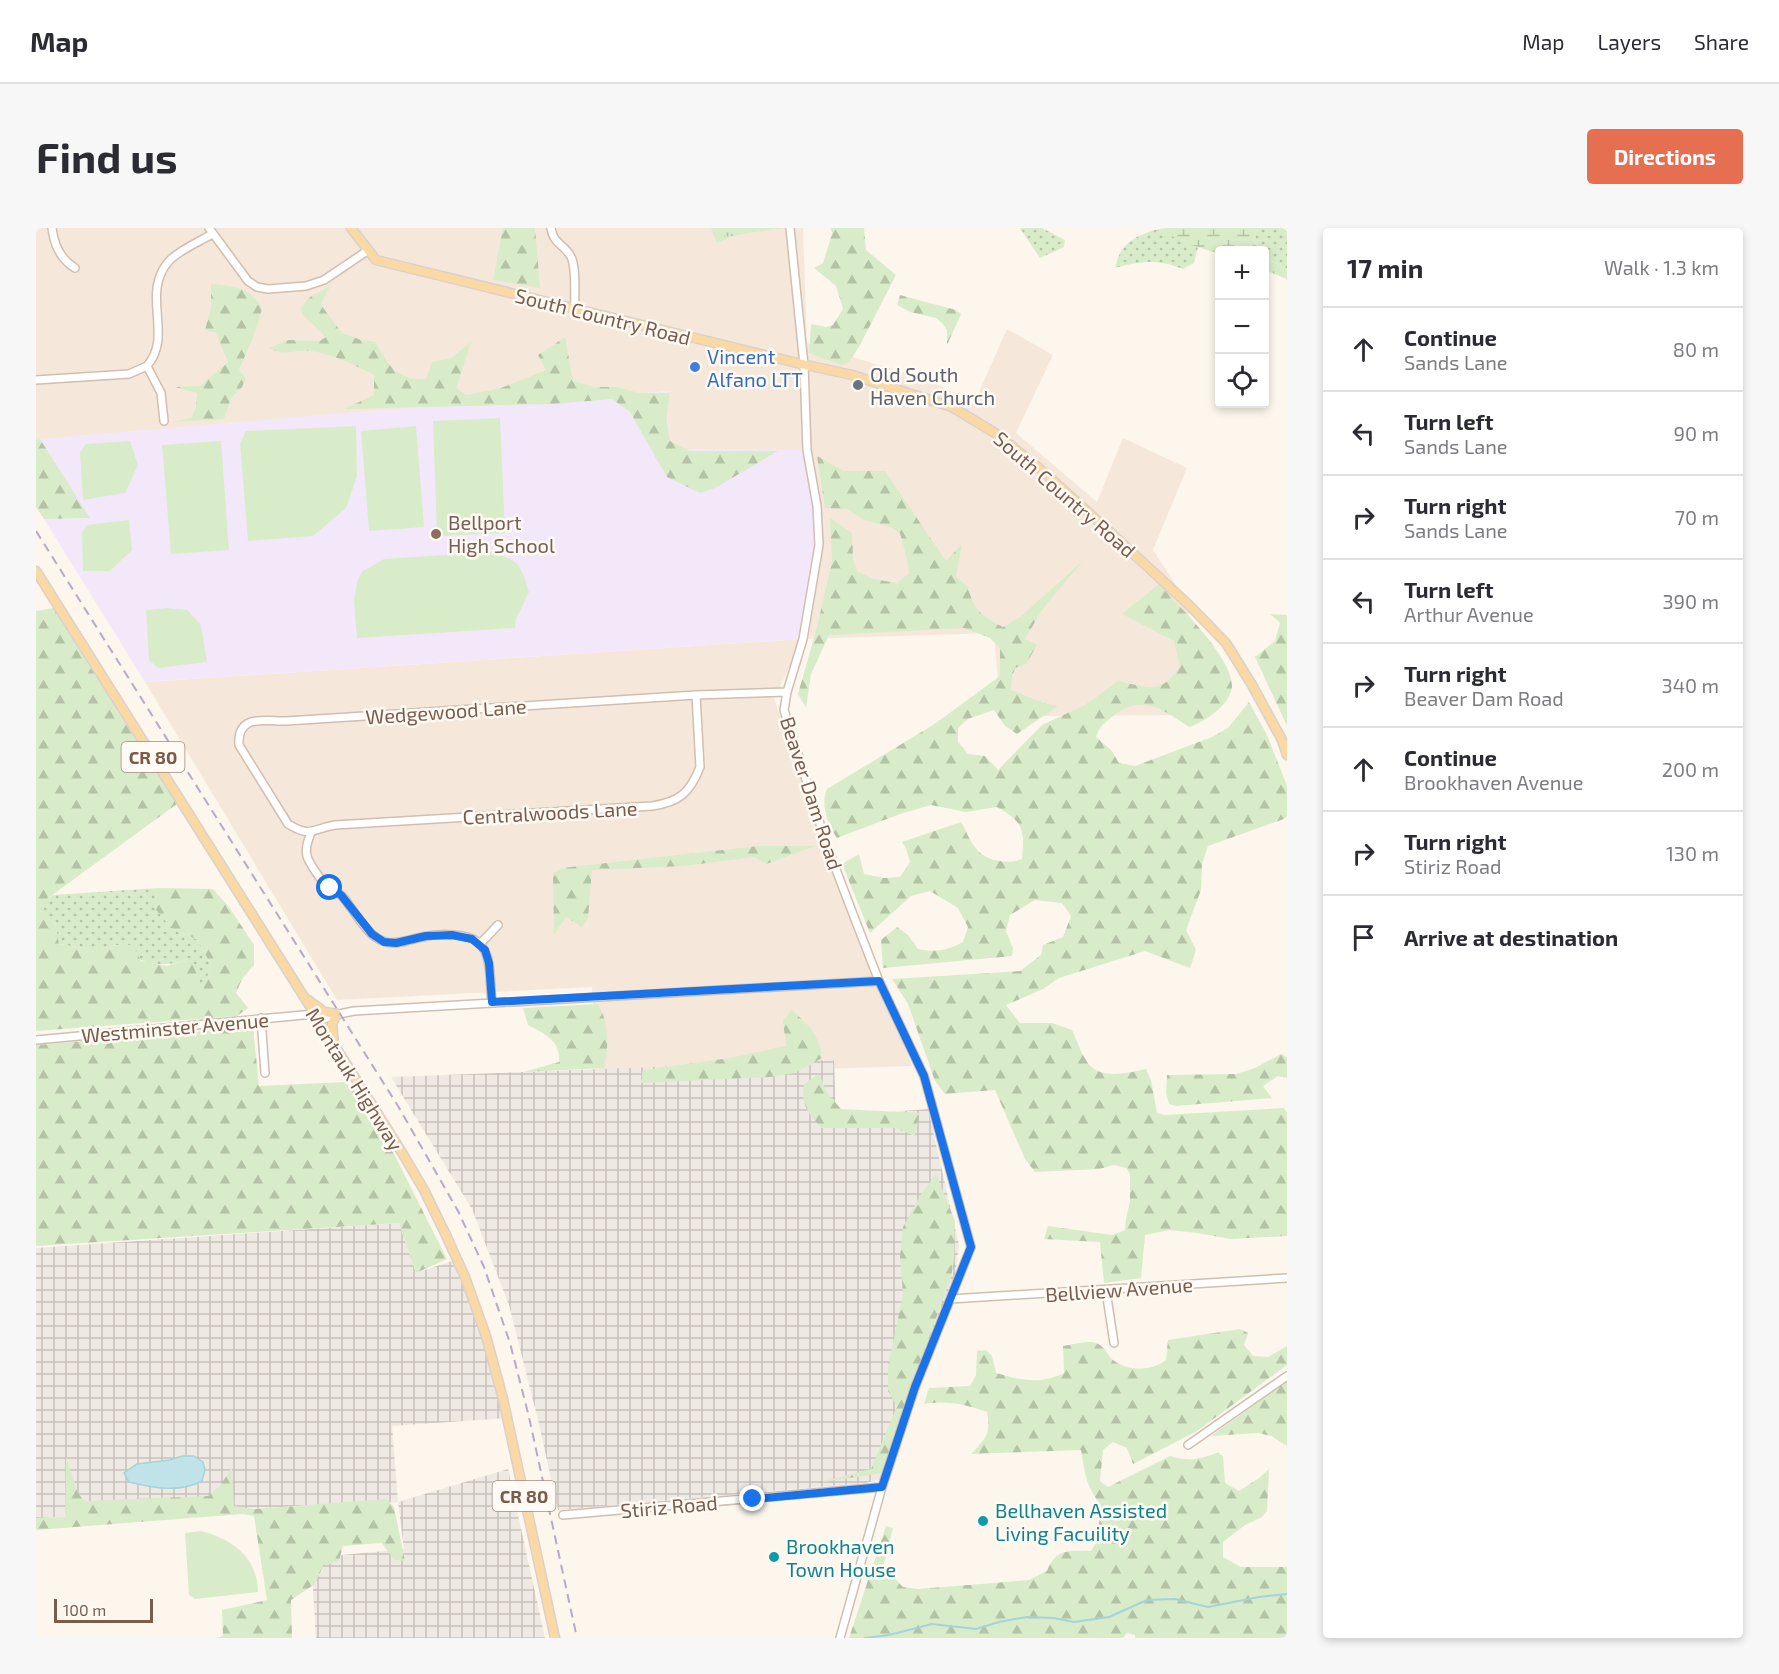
<!DOCTYPE html>
<meta charset="utf-8">
<style>
body{margin:0;font-family:"Exo 2",sans-serif;background:#f7f7f7;color:#2b2b33}
.controls{position:absolute;right:18px;top:18px;display:grid;overflow:hidden;border-radius:6px;box-shadow:0 3px 9px #0003}
.controls button{width:54px;height:54px;display:grid;place-items:center;padding:0;border:0;border-bottom:2px solid #e1e1e2;background:#fff;color:#2b2b33;font:30px sans-serif}
.scale{position:absolute;left:18px;bottom:15px;width:99px;box-sizing:border-box;padding-left:6px;border:3px solid #7a5c4d;border-top:0;font-size:16px;line-height:21px;white-space:nowrap;color:#7a5c4d;-webkit-text-stroke:4px #fffaf3;paint-order:stroke}
.stop{position:absolute;width:18px;height:18px;margin:-14px;border:4px solid #1a73e8;border-radius:50%;background:#fff}
.stop.end{background:#1a73e8;border-color:#fff;box-shadow:0 2px 6px #0008}
.list{margin:0;padding:0;list-style:none}
h2{display:flex;justify-content:space-between;align-items:center;height:78px;margin:0;padding:0 24px;font-size:26px}
h2 small{font-size:20px;font-weight:400;color:#7c7c81}
.list li{display:grid;grid-template-columns:39px 1fr auto;gap:18px;align-items:center;box-sizing:border-box;height:84px;padding:0 24px;border-top:2px solid #e1e1e2}
.list b{display:block;font-size:22px;white-space:nowrap}
.list p{margin:0;font-size:20px;white-space:nowrap;color:#7c7c81}
.list em{font-size:20px;font-style:normal;color:#7c7c81}
.icon{flex:none;width:33px;height:33px;fill:none;stroke:currentColor;stroke-width:2;stroke-linecap:round;stroke-linejoin:round}
.map{position:relative;flex:none;width:1251px;height:1410px;overflow:hidden;border-radius:6px}
header{display:flex;align-items:center;gap:36px;box-sizing:border-box;height:84px;padding:0 30px;background:#fff;border-bottom:2px solid #e1e1e2}
header strong{font-size:28px}
nav{display:flex;gap:33px;margin-inline-start:auto;font-size:21px}
.intro{display:flex;align-items:center;justify-content:space-between;box-sizing:border-box;height:144px;padding:0 36px}
h1{margin:0;font-size:42px}
.button{padding:15px 27px;border-radius:6px;background:#e76f51;color:#fff;font-size:21px;font-weight:700}
main{display:flex;gap:36px;padding:0 36px}
aside{flex:1;background:#fff;border-radius:6px;box-shadow:0 3px 9px #0003}
.map>svg:first-child{display:block}
.residential{fill:#f5e8da}
.industrial{fill:url(#industrial-grid)}
.education{fill:#f3e8fa}
.grass{fill:url(#grass-dots)}
.forest{fill:url(#forest-firs)}
.wetland{fill:url(#wetland-marsh)}
.park{fill:url(#park-tufts)}
.garden{fill:#d8ecc9}
.water{fill:#bfe3e8;stroke:#a5d3da;stroke-width:1.5}
.lines{fill:none;stroke-linecap:round;stroke-linejoin:round}
.stream{stroke:#a5d3da;stroke-width:2}
.minor-casing{stroke:#d1beb0;stroke-width:10}
.major-casing{stroke:#dad1cd;stroke-width:11}
.minor{stroke:#fff;stroke-width:7}
.major{stroke:#fbd9a5;stroke-width:8}
.rail{stroke:#b9a8c9;stroke-width:2;stroke-dasharray:9 6;stroke-linecap:butt}
.route{stroke:#1a73e8;stroke-width:8}
.shop-dot{fill:#3f7fe0;stroke:#fffaf3;stroke-width:2}
.worship-dot{fill:#6b7280;stroke:#fffaf3;stroke-width:2}
.education-dot{fill:#8d6e63;stroke:#fffaf3;stroke-width:2}
.culture-dot{fill:#0f9aa8;stroke:#fffaf3;stroke-width:2}
.labels{text-anchor:middle;dominant-baseline:central;stroke-width:5;stroke-linejoin:round;paint-order:stroke}
.shield{fill:#fffaf3;stroke:#a28b7f;stroke-width:1.5}
.shield-label{font-size:18px;font-weight:bold;fill:#7a5c4d}
.street-label{font-size:20px;fill:#7a5c4d;stroke:#fffaf3}
.shop-label{font-size:20px;fill:#366cbe;stroke:#fffaf3;text-anchor:start}
.worship-label{font-size:20px;fill:#5b616d;stroke:#fffaf3;text-anchor:start}
.education-label{font-size:20px;fill:#785e54;stroke:#fffaf3;text-anchor:start}
.culture-label{font-size:20px;fill:#0d838f;stroke:#fffaf3;text-anchor:start}
</style>
<header>
<strong>Map</strong>
<nav><a>Map</a><a>Layers</a><a>Share</a></nav>
</header>
<div class="intro"><h1>Find us</h1><a class="button">Directions</a></div>
<main>
<div class="map">
<svg width="1251" height="1410" viewBox="0 0 1251 1410">
<defs>
<pattern id="industrial-grid" width="8" height="8" patternUnits="userSpaceOnUse" patternTransform="scale(1.5)"><rect width="8" height="8" fill="#efe9e4"/><path d="M0 4h8M4 0v8" fill="none" stroke="#c7c0bb"/></pattern>
<pattern id="grass-dots" width="8" height="8" patternUnits="userSpaceOnUse" patternTransform="scale(1.5)"><rect width="8" height="8" fill="#d8ecc9"/><path d="M2 2h.1M6 6h.1" fill="none" stroke="#b4c2a5" stroke-width="1.8" stroke-linecap="round"/></pattern>
<pattern id="forest-firs" width="22" height="20" patternUnits="userSpaceOnUse" patternTransform="scale(1.5)"><rect width="22" height="20" fill="#d8ecc9"/><path d="M5 1l3.5 6h-7zM16 11l3.5 6h-7z" fill="#b4c2a5"/></pattern>
<pattern id="wetland-marsh" width="20" height="14" patternUnits="userSpaceOnUse" patternTransform="scale(1.5)"><rect width="20" height="14" fill="#d8ecc9"/><path d="M1 5h8M5 5V1M11 12h8M15 12V8" fill="none" stroke="#b4c2a5"/></pattern>
<pattern id="park-tufts" width="24" height="20" patternUnits="userSpaceOnUse" patternTransform="scale(1.5)"><rect width="24" height="20" fill="#d8ecc9"/><path d="M3 7l-1-3M5 7V3M7 7l1-3M15 17l-1-3M17 17v-4M19 17l1-3" fill="none" stroke="#b4c2a5"/></pattern>
</defs>
<rect width="100%" height="100%" fill="#fdf6ec"/>
<path class="residential" d="M0,0H767L771,115L895,153L938,175L971,101L1017,127L980,205L1061,274L1087,210L1151,240L1117,322L1153,377L1150,487L965,488L958,405L767,411L738,471L876,838L562,848L556,759L301,772L109,454L767,411L621,221L634,163L438,179V175L0,212Z"/>
<path class="industrial" d="M798,832L800,888L892,881L923,1017L919,1048L846,1251L829,1255L522,1282L502,1192L473,1077L436,981L355,849Z
M363,995L380,1045L422,1031L435,1065L471,1190L356,1198L362,1274L472,1241L509,1410H280L275,1330L368,1321L362,1274L0,1290V1020Z"/>
<path class="education" d="M635,163L622,221L771,222L781,278L782,321L767,411L109,454L8,291L53,290L4,211L439,174V179Z"/>
<path class="grass" d="M984,0H1006L1029,12L1028,19L1004,30Z
M1222,0H1251V52L1245,38L1229,29L1228,22H1223L1217,11Z
M1122,1L1162,19L1158,35L1147,41C1121,31 1106,33 1079,40C1084,15 1099,8 1122,1Z
M122,660L119,679L135,700L162,712L175,737L167,763L157,738L148,733C116,741 106,734 80,717L56,724L51,721L23,716L19,695L8,686V673L17,667Z"/>
<path class="forest" d="M467,0H499L504,60L457,52Z
M675,0H715L681,15Z
M795,0H828L830,22L860,47L824,117L813,134L805,137L773,125L775,96L790,99L797,97L807,81L800,58L778,40L787,35L796,6Z
M175,56C196,58 216,59 226,81L218,107L203,142L210,150L206,159L195,170L188,191L135,194L156,190L160,179L161,165L139,159L164,158L192,134L180,105L169,102L175,80Z
M294,58L285,77L306,105L325,112L340,114C352,138 361,152 390,151L396,134L415,130L435,114L420,160L430,167L465,160L510,142L502,127L529,109L537,153L558,159H581L603,165H634L630,190L634,213L654,223H742L679,260L664,265L631,249L594,184L576,171L517,176L308,181L338,167V147C319,137 296,126 275,123C259,121 248,129 233,120L252,112L284,113L290,109L266,86L265,79L274,69Z
M864,67L920,82L925,86L911,117V102L906,95L900,90L874,84L861,77Z
M4,211L54,290L8,291L0,279V212Z
M781,228L808,243H849L910,333L926,316L920,349C937,361 930,360 938,376C943,387 956,394 967,399L984,389L1047,333L1006,382L989,411L1001,417L990,436L979,440L976,449L975,462L1011,476L1022,478L981,506L969,498L958,482L932,491L922,500V514L932,526L949,528L962,542L1006,497L1051,476L1082,453C1113,459 1123,468 1144,439L1138,413L1086,386L1123,356C1142,377 1197,430 1196,458C1195,477 1169,493 1154,499C1126,482 1107,464 1077,488C1069,494 1063,499 1060,509L1075,522L1083,535L1099,538L1176,509L1192,500L1213,474L1231,507L1251,558V588L1248,591L1172,618L1166,636L1165,662L1150,702L1160,722L1154,740L1109,723L1023,750L1007,761L970,777L984,795H1016L1036,802C1041,812 1044,823 1050,832C1061,853 1092,845 1110,841L1115,852L1121,885L1129,887L1248,880L1251,885V1008L1194,1011L1162,1005L1133,1002L1109,1007L1105,1050L1068,1055L1064,1014L1008,1011L1012,998L1076,1007L1089,1002L1090,991L1094,973V946L1090,940L1078,937L1063,941L999,944L989,931L959,862L909,866L899,853L872,776L856,751L984,743L1005,727L1007,717L1027,709L1035,688L1026,675L999,672L974,687L970,703L977,720L976,728L847,740L845,712L861,699L872,707L882,721C899,725 912,722 927,714L932,699L922,680L894,663L875,668L834,705L806,636L823,626L828,646L848,650L864,649L874,634L870,620L866,614L925,594C930,602 933,612 939,619C948,633 972,637 986,631C989,601 987,594 961,579L930,584L895,577L864,586L801,610C792,597 784,576 791,561L897,497L964,448V420L954,410L928,400L793,407L775,446L770,480L762,466L781,399L796,334L794,290L816,305L817,330L821,343L837,351L861,355L873,345L871,331L864,305L855,299L828,292L811,281L789,280Z
M23,379L145,573L8,673V685C21,691 21,703 23,716L51,721L56,724L80,717H97L105,733L130,738L147,733L157,737L167,762L175,737L162,712L135,700L118,679L122,660L177,661L193,679L218,717V737L206,751L200,765L212,780L201,788L0,803V383Z
M1234,386L1251,387V498L1219,429L1239,413L1244,395Z
M722,618H780L730,636L718,629L648,638L556,642L552,690L546,699L530,689L518,706L517,646L526,640Z
M562,776C573,794 573,820 568,840L487,844L523,834C525,813 509,806 492,797L487,780Z
M756,782C773,798 783,805 786,830L759,845L734,849L605,855L607,842L694,830L750,818L747,792Z
M217,799L223,858L309,854L316,859L359,928L411,1031L380,1045L363,995L0,1018V817Z
M1245,826L1251,829V850L1242,848L1227,858L1236,870L1140,878L1133,876L1130,865L1131,847L1200,846L1219,840Z
M783,846L792,866L805,881L884,885L879,908L859,900H785C773,886 764,876 768,856Z
M900,946L919,993L918,1030L915,1050L870,1171L847,1245L781,1255L835,1241L861,1178L852,1163V1139L867,1066L864,1029L867,999L885,966Z
M1204,1101L1212,1105L1208,1117L1217,1128L1232,1129L1251,1118V1137L1161,1203L1097,1236L1091,1220L1077,1214L1067,1222L1064,1253L1072,1259L1134,1228C1153,1234 1163,1231 1182,1225L1187,1228L1189,1255L1203,1263L1223,1250L1233,1241L1231,1283L1226,1289L1209,1297L1187,1314V1329L1205,1339H1251V1410H1099V1407L1091,1405L1087,1410H813L850,1298L857,1300L847,1339L867,1359L882,1361L993,1352L1011,1343C1019,1320 1035,1323 1055,1323L1061,1313L1065,1278C1049,1255 1050,1249 1045,1222L935,1226C950,1210 955,1206 951,1184C928,1176 912,1172 888,1176L893,1160L934,1158L940,1147L941,1123L950,1122L956,1128L960,1145C985,1152 1004,1157 1028,1145L1027,1118C1036,1117 1052,1112 1060,1115C1069,1118 1071,1127 1077,1132C1092,1144 1116,1143 1130,1132L1132,1112Z
M1251,1153V1218L1235,1208L1222,1205L1175,1208Z
M30,1229L42,1265L49,1273L172,1268L184,1258L196,1239L198,1278L217,1281L350,1271L358,1279L369,1333L358,1332L346,1315L307,1318L303,1333L287,1338L279,1356L255,1372L256,1410H179L187,1408L186,1382L231,1372L218,1288L207,1286L0,1302V1290L29,1289Z"/>
<path class="wetland" d="M1134,0H1222L1217,11L1223,22H1184L1183,26L1147,14L1122,1Z
M1228,29L1245,38L1251,51L1229,42Z"/>
<path class="park" d="M688,0H746L688,9Z"/>
<path class="garden" d="M464,190L469,305L401,308L397,193Z
M320,198L321,248L310,280L277,308L212,313L204,215L210,203Z
M380,198L388,299L333,303L325,203Z
M94,213L102,237L89,265L47,272L44,224L50,216Z
M185,213L193,322L135,326L126,217Z
M93,292L96,322L74,343H47L46,304L51,297Z
M454,324C483,333 484,334 493,364L480,391L479,400L321,410L318,372L322,351L327,343L348,331Z
M131,380L151,382L165,397L171,434L122,440L113,432L110,382Z
M165,1303C197,1312 221,1328 222,1364L159,1371L153,1367L149,1305Z"/>
<path class="water" d="M146,1228H158L167,1234L169,1242L166,1253C143,1265 118,1260 93,1254L88,1245L101,1236L134,1232Z"/>
<g class="lines">
<path class="stream" d="M829,1410L853,1407L896,1396L940,1401L963,1394L991,1389L1018,1390L1038,1394L1073,1389L1111,1372L1139,1371L1172,1379L1223,1369L1251,1366"/>
<g class="minor-casing">
<path id="minor" d="M16,0C18,17 24,31 39,40
M173,0L212,53L221,59L232,61L270,58L288,52L331,23
M515,0C517,15 527,16 534,27C541,37 538,67 539,80
M754,0L768,137L771,222L781,278L783,317L767,411L751,464L748,482L791,618L820,694L843,753L888,848L935,1019L879,1159L846,1259L804,1410
M0,152L93,146L111,138
M128,193L125,165L111,138C138,107 104,66 133,33C143,22 163,14 176,6
M660,467L664,539C654,565 643,574 616,578L299,597C275,601 275,610 252,596L203,517C201,486 228,493 250,493L660,467L751,464
M275,604C272,613 268,622 272,631C277,641 286,654 294,660C298,663 303,665 306,668C319,682 330,709 350,714C362,717 375,711 386,709C400,706 423,705 437,711C458,720 453,755 456,774
M444,716L462,697
M225,790L229,845
M282,793L298,787L318,783L843,753
M0,812L278,786
M1070,1063L1078,1115
M914,1071L1251,1050
M1152,1217L1251,1148
M527,1287L846,1259"/>
</g>
<g class="major-casing">
<path id="major" d="M315,0L340,32L761,135L816,147L916,179L959,205L1003,240L1063,294L1153,377L1190,415L1216,457L1246,512L1251,527
M0,343L365,923L388,962L409,1005L429,1049L450,1108L467,1171L519,1410
M272,772L288,784L301,786L296,796L298,816"/>
</g>
<use href="#minor" class="minor"/>
<use href="#major" class="major"/>
<path class="rail" d="M0,303L362,878L422,983L448,1039L474,1115L493,1189L541,1410"/>
</g>
<g class="lines">
<path class="route" d="M294,660L305,667L336,706L348,714L360,715L390,708L416,707L436,711L449,722L453,735L456,774L843,753L888,848L935,1019L879,1159L846,1259L717,1271"/>
</g>
<circle class="shop-dot" cx="659" cy="139" r="6"/>
<circle class="worship-dot" cx="822" cy="157" r="6"/>
<circle class="education-dot" cx="400" cy="306" r="6"/>
<g class="culture-dot">
<circle cx="947" cy="1293" r="6"/>
<circle cx="738" cy="1329" r="6"/>
</g>
<g class="labels">
<g class="shield">
<rect x="85.5" y="514" width="63" height="30" rx="4.5"/>
<rect x="456.5" y="1253" width="63" height="30" rx="4.5"/>
</g>
<g class="shield-label">
<text x="117" y="529">CR 80</text>
<text x="488" y="1268">CR 80</text>
</g>
<g class="street-label">
<text transform="translate(567 88) rotate(14)">South Country Road</text>
<text transform="translate(1029 266) rotate(41)">South Country Road</text>
<text transform="translate(410 483) rotate(-4)">Wedgewood Lane</text>
<text transform="translate(776 565) rotate(72)">Beaver Dam Road</text>
<text transform="translate(514 584) rotate(-3)">Centralwoods Lane</text>
<text transform="translate(139 799) rotate(-5)">Westminster Avenue</text>
<text transform="translate(319 851) rotate(58)">Montauk Highway</text>
<text transform="translate(1083 1061) rotate(-4)">Bellview Avenue</text>
<text transform="translate(633 1278) rotate(-5)">Stiriz Road</text>
</g>
<g class="shop-label">
<text x="671" y="128">Vincent<tspan x="671" dy="23">Alfano LTT</tspan></text>
</g>
<g class="worship-label">
<text x="834" y="146">Old South<tspan x="834" dy="23">Haven Church</tspan></text>
</g>
<g class="education-label">
<text x="412" y="294">Bellport<tspan x="412" dy="23">High School</tspan></text>
</g>
<g class="culture-label">
<text x="959" y="1282">Bellhaven Assisted<tspan x="959" dy="23">Living Facuility</tspan></text>
<text x="750" y="1318">Brookhaven<tspan x="750" dy="23">Town House</tspan></text>
</g>
</g>
</svg>
<div class="controls">
<button>+</button>
<button>−</button>
<button><svg class="icon" aria-label="locate" viewBox="0 0 24 24"><circle cx="12" cy="12" r="6"/><path d="M12 2v4M12 18v4M2 12h4M18 12h4"/></svg></button>
</div>
<div class="scale">100 m</div>
<div class="stop" style="left:294px;top:660px"></div>
<div class="stop end" style="left:717px;top:1271px"></div>
</div>
<aside>
<h2>17 min<small>Walk · 1.3 km</small></h2>
<ul class="list">
<li><svg class="icon" aria-label="ahead" viewBox="0 0 24 24"><path d="M12 20V5M6 11l6-6 6 6"/></svg><div><b>Continue</b><p>Sands Lane</p></div><em>80 m</em></li>
<li><svg class="icon" aria-label="left" viewBox="0 0 24 24"><path d="M17 20v-9H6M10 6l-5 5 5 5"/></svg><div><b>Turn left</b><p>Sands Lane</p></div><em>90 m</em></li>
<li><svg class="icon" aria-label="right" viewBox="0 0 24 24"><path d="M7 20v-9h11M14 6l5 5-5 5"/></svg><div><b>Turn right</b><p>Sands Lane</p></div><em>70 m</em></li>
<li><svg class="icon" aria-label="left" viewBox="0 0 24 24"><path d="M17 20v-9H6M10 6l-5 5 5 5"/></svg><div><b>Turn left</b><p>Arthur Avenue</p></div><em>390 m</em></li>
<li><svg class="icon" aria-label="right" viewBox="0 0 24 24"><path d="M7 20v-9h11M14 6l5 5-5 5"/></svg><div><b>Turn right</b><p>Beaver Dam Road</p></div><em>340 m</em></li>
<li><svg class="icon" aria-label="ahead" viewBox="0 0 24 24"><path d="M12 20V5M6 11l6-6 6 6"/></svg><div><b>Continue</b><p>Brookhaven Avenue</p></div><em>200 m</em></li>
<li><svg class="icon" aria-label="right" viewBox="0 0 24 24"><path d="M7 20v-9h11M14 6l5 5-5 5"/></svg><div><b>Turn right</b><p>Stiriz Road</p></div><em>130 m</em></li>
<li><svg class="icon" aria-label="arrive" viewBox="0 0 24 24"><path d="M6 21V4h12l-3 4 3 4H6"/></svg><div><b>Arrive at destination</b></div></li>
</ul>
</aside>
</main>
